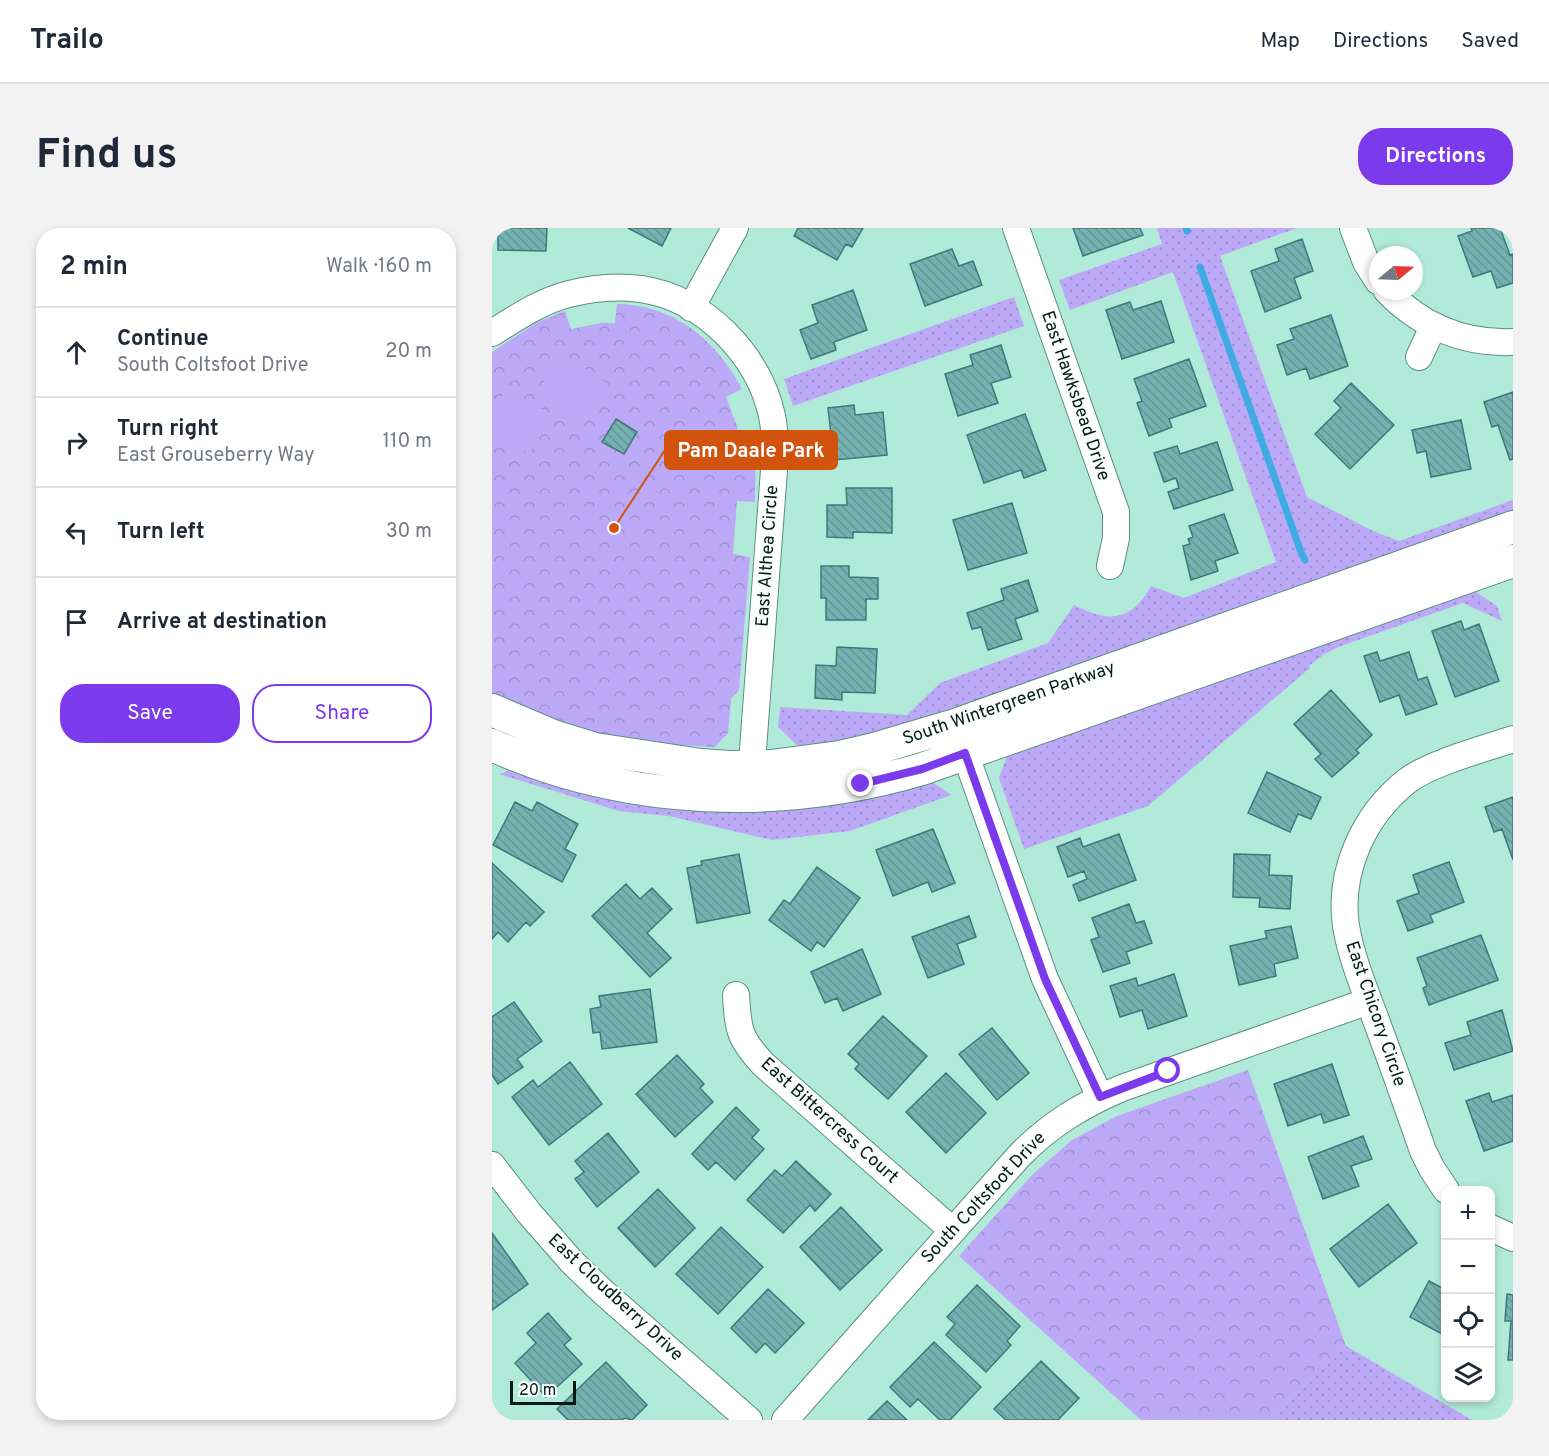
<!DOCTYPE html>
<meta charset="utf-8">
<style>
body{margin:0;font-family:Overpass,sans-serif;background:#f2f2f3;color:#1f2937}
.controls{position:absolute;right:18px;bottom:18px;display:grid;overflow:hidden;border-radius:12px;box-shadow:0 3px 9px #0003}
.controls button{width:54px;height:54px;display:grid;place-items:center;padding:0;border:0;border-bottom:2px solid #e0e1e3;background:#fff;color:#1f2937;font:30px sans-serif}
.compass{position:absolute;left:877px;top:18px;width:54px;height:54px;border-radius:50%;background:#fff;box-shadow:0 3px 9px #0003;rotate:71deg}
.scale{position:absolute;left:18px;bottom:15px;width:66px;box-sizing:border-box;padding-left:6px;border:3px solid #041a15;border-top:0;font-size:16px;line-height:21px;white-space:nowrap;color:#041a15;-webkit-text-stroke:4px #f9fefc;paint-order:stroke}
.stop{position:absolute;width:18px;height:18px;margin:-14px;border:4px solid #7c3aed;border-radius:50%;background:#fff}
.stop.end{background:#7c3aed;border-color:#fff;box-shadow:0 2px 6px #0008}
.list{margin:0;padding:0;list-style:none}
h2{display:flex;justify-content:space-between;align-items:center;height:78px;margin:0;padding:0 24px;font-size:26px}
h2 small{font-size:20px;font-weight:400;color:#747a83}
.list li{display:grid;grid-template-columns:39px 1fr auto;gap:18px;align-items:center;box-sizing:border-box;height:90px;padding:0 24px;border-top:2px solid #e0e1e3}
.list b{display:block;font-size:22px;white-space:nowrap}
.list p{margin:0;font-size:20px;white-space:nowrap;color:#747a83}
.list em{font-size:20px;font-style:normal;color:#747a83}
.actions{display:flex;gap:12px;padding:18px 24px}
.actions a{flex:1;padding:14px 0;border:2px solid #7c3aed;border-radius:24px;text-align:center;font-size:21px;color:#7c3aed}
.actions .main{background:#7c3aed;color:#fff}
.icon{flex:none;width:33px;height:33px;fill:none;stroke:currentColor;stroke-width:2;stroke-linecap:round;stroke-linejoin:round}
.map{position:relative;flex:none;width:1021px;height:1192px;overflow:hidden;border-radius:24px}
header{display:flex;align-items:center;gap:36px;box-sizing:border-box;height:84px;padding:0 30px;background:#fff;border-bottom:2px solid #e0e1e3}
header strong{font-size:28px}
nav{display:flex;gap:33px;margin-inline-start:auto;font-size:21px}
.intro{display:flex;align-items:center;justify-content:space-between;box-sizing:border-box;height:144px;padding:0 36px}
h1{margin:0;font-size:42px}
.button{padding:15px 27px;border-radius:24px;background:#7c3aed;color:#fff;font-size:21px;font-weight:700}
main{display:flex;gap:36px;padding:0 36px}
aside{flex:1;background:#fff;border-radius:24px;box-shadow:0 3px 9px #0003}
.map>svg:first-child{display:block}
.grass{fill:url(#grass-dots)}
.park{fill:url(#park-crowns)}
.garden{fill:#bca9f7}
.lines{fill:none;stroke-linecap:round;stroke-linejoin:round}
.stream{stroke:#3eace3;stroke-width:7}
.building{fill:url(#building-back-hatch);stroke:#3d7979;stroke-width:1.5}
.minor-casing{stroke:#599081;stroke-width:28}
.tertiary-casing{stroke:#599081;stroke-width:34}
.minor{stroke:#fff;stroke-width:26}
.tertiary{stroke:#fff;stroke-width:32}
.route{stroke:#7c3aed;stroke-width:8}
.labels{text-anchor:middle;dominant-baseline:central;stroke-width:4.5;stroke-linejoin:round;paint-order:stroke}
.street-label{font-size:18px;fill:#041a15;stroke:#f9fefc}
.leader{fill:none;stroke:#d1530d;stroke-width:2}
.callout-dot{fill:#d1530d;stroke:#f9fefc;stroke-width:2}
.callout{fill:#d1530d;stroke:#d1530d;stroke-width:2}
.callout-label{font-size:20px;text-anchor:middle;font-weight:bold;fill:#fff}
</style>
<header>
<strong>Trailo</strong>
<nav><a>Map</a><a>Directions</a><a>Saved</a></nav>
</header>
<div class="intro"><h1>Find us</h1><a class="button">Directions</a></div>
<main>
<aside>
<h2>2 min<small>Walk · 160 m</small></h2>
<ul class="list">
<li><svg class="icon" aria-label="ahead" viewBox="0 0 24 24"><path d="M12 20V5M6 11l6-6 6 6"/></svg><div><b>Continue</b><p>South Coltsfoot Drive</p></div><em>20 m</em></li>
<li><svg class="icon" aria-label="right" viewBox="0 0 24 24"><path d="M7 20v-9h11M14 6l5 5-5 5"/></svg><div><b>Turn right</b><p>East Grouseberry Way</p></div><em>110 m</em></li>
<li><svg class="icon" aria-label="left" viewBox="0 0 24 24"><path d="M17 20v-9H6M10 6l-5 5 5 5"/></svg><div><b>Turn left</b></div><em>30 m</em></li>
<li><svg class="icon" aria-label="arrive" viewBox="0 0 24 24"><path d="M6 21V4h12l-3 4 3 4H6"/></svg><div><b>Arrive at destination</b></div></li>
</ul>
<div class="actions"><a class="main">Save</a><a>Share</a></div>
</aside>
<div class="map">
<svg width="1021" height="1192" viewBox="0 0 1021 1192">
<defs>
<pattern id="grass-dots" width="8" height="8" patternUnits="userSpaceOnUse" patternTransform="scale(1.5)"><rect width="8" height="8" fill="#bca9f7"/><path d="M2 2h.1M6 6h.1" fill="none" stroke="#a091d3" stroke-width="1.8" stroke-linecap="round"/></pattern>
<pattern id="park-crowns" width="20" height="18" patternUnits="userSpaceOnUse" patternTransform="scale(1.5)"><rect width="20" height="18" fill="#bca9f7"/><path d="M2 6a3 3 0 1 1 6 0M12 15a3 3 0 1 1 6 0" fill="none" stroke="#a091d3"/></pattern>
<pattern id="building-back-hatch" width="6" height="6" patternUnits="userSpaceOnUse" patternTransform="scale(1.5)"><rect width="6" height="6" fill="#76b2b1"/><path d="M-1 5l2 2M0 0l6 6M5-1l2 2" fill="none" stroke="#649897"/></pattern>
</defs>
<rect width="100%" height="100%" fill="#b1ead9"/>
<path class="grass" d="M665,0H805L728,28L815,269L881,303L907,313L1021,272V284L429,493L348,514L307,519L286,499L288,479L415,487L448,455L556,415L582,377C617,395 639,394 659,358L692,370L784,334L681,44L578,82L567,52L670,16Z
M522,69L532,98L301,178L292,151Z
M981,362L1005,378L1010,393L971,375L846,419L831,427L817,438L818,440L656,578L532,621L507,550L518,520Z
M22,541L65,555L439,553L459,567L358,603L280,612L177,588L127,583L7,546Z
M854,1118L980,1192H783L798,1171Z"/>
<path class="park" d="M125,76C183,77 224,112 250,161L234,169L245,198L247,211L264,208L263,274L245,273L241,326L258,329L247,462L239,471L236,505L223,519L187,517L178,523L153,520L0,473V124L44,95L73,83L79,101L109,95H123Z
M756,842L854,1118L798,1171L783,1192H649L467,1028L541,946L580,912L625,888Z"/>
<path class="garden" d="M69,127L117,156L93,195L44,166Z
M16,160L61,188L37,226L0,204V185Z"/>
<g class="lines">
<path class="stream" d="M694,0L695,3
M708,39L809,324L813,332"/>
</g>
<path class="building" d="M0,0H55L54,23L6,22V7H0Z
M136,0H179L170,18Z
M306,0H371L360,19L354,16L345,32L302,8Z
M581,0H648L651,7L591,28Z
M979,0H1008L1018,27L1021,26V55L1005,60L999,43L981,49L966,8L980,3Z
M810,11L821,43L802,50L809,70L773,84L759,43L787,33L783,21Z
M460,21L467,38L481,33L490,57L433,78L418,36Z
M361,62L375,102L342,114L344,122L319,131L308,102L326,95L320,77Z
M669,73L682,114L630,131L614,82L638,74L641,82Z
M839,87L856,138L818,151L814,140L795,147L785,117L802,111L798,101Z
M509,117L519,149L499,155L506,175L466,188L453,146L481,137L478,127Z
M697,131L714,178L677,191L680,199L657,208L645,175L650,173L642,151Z
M859,155L902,197L858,241L823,206L849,180L842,173Z
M1021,164V231L1018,232L1006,197L1000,199L992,174Z
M362,177L363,187L391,184L395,227L342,232L336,180Z
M533,186L554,242L532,250L529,242L492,255L475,207Z
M124,191L145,204L132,226L110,214Z
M969,192L979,241L939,249L934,223L925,225L920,202Z
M725,214L741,262L682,281L676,264L687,260L684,250L672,254L662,225L685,218L688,226Z
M354,260H400V305L361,304V310L335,309V277H355Z
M520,275L535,325L476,342L461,292Z
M732,286L746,325L723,333L726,343L699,352L691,318L698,316L696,311L701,309L697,298Z
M329,338H357V349L386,350V371H374V392H334V370H329Z
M536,352L546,383L523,391L530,411L496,422L489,399L480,401L475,385L512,372L509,361Z
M969,393L972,402L987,396L1007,453L963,469L940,403Z
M345,419L385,421L383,465L350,464V472L323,470L324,437L344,438Z
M885,424L888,433L917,424L926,452L935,449L945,476L914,487L907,467L888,474L872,428Z
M839,462L880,507L864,522L867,525L840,549L823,531L829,526L802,496Z
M775,544L829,569L819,591L806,586L798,604L756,585Z
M1021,569V632L1010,601L1002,604L993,579Z
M23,574L40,583L45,574L86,596L73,621L84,627L70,654L1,617Z
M441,601L463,655L440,664L436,654L401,668L384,622Z
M627,606L644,652L587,673L581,657L595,651L592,643L576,649L565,619L588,610L591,619Z
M247,626L258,685L205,695L195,640L210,637L209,633Z
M742,626L778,627L777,647L800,648L798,681L767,679L768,670L741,669Z
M957,634L972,674L938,687L941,694L916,703L905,673L927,665L921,647Z
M0,635L52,684L38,698L34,694L16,714L6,704L0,711Z
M325,639L368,670L332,719L325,714L319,723L277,692L292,672L298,676Z
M134,656L148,671L160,660L180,681L155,705L179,730L158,749L100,688Z
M637,676L644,695L652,693L660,715L634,724L638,735L611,744L599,712L607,709L600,690Z
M477,688L484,709L465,716L472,736L436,750L420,709Z
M799,698L806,730L782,736L784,748L747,757L738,718L775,710L773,703Z
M989,707L1006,752L937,777L931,760L935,758L925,730Z
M370,721L389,766L351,783L345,770L333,775L319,744Z
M682,746L695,788L656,801L650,782L628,789L618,758L644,750L646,758Z
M158,761L165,814L110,821L108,804L101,805L98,781L109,779L107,768Z
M22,774L50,813L25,831L31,839L6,856L0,847V789Z
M1010,782L1021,823L962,842L953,815L979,807L975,794Z
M391,788L435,828L396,871L363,841L367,836L356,826Z
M500,800L537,845L505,872L467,826Z
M185,827L212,856L208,860L221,874L183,909L144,866Z
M78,834L110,876L57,917L20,869L41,852L46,859Z
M840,836L857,887L832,895L829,886L796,898L782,856Z
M454,845L494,885L454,925L414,884Z
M997,865L1000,874L1021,867V913L992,923L974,873Z
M244,879L267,902L260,910L272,921L243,952L224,934L216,942L200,926Z
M116,905L147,944L105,979L83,951L92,944L83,933Z
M871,908L880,931L859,938L867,958L831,971L816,929Z
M304,933L339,966L323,983L318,977L291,1005L255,972L283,942L290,948Z
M166,961L203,1000L163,1039L126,1000Z
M896,976L925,1015L867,1059L838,1021Z
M349,979L390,1022L348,1062L308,1019Z
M229,999L271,1039L226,1086L184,1046Z
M0,1005L36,1056L0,1082Z
M937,1053L950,1060L954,1054V1108L918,1089Z
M485,1057L528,1098L515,1113L519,1117L494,1144L454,1107L463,1096L455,1089Z
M276,1061L312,1095L283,1125L273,1115L264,1125L239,1100Z
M1015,1066L1021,1067V1132H1016L1019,1093H1013Z
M56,1085L79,1111L72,1117L90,1136L54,1169L23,1135L44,1115L35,1105Z
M442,1114L489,1159L458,1192H448L426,1171L418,1179L398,1159Z
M549,1133L587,1170L566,1192H514L502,1181Z
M114,1134L155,1177L140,1192L133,1190L130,1192H76L65,1181Z
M395,1173L415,1192H376Z"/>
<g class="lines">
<g class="minor-casing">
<path id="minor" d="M524,0L624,284V310L618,338
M861,0L874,34L886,53
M895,63C929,98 972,116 1021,114
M199,80L243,0
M0,105C24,90 49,73 77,66C100,60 126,58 149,61C212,70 267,127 280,188C283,201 283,215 283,229L261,521L260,555
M927,129L941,99
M467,508L553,751L608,869
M244,767C246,802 247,810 271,836L460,1002
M0,937L37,985L80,1034L111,1064L257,1192
M954,962L940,941L931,923C917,883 903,843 888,803C876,769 860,734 854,698C846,643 872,587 915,553C938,535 992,521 1021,511
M999,1000L1021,1010
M293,1192L527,928C557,897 590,877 630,860L877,773"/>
</g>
<g class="tertiary-casing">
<path id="tertiary" d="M0,482L61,508L103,521L209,537L238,539L279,538L347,529L382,521L463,497L1021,299
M0,517C134,578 291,582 430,541L1021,333"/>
</g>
<use href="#minor" class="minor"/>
<use href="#tertiary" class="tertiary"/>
</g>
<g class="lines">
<path class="route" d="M369,556L430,541L473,525L553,751L608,869L676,843"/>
</g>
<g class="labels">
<g class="street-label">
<text transform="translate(583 168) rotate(71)">East Hawksbead Drive</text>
<text transform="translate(276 328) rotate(-86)">East Althea Circle</text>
<text transform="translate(517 476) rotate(-19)">South Wintergreen Parkway</text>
<text transform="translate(883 786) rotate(71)">East Chicory Circle</text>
<text transform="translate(337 893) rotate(42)">East Bittercress Court</text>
<text transform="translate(492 970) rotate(-47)">South Coltsfoot Drive</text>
<text transform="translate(123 1070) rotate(43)">East Cloudberry Drive</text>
</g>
</g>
<path class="leader" d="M122 300L173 222"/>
<circle class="callout-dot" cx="122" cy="300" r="6"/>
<rect class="callout" x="173" y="203" width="172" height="38" rx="6"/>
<g class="callout-label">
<text x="259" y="229">Pam Daale Park</text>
</g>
</svg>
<div class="controls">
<button>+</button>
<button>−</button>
<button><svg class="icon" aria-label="locate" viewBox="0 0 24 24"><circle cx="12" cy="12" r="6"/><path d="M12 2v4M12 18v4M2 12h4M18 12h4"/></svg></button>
<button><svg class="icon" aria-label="layers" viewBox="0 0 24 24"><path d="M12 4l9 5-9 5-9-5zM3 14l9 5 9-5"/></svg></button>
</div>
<svg class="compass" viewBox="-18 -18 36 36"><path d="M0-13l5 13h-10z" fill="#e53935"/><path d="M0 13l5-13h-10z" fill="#747a83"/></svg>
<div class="scale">20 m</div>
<div class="stop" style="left:676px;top:843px"></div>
<div class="stop end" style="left:369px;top:556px"></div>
</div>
</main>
